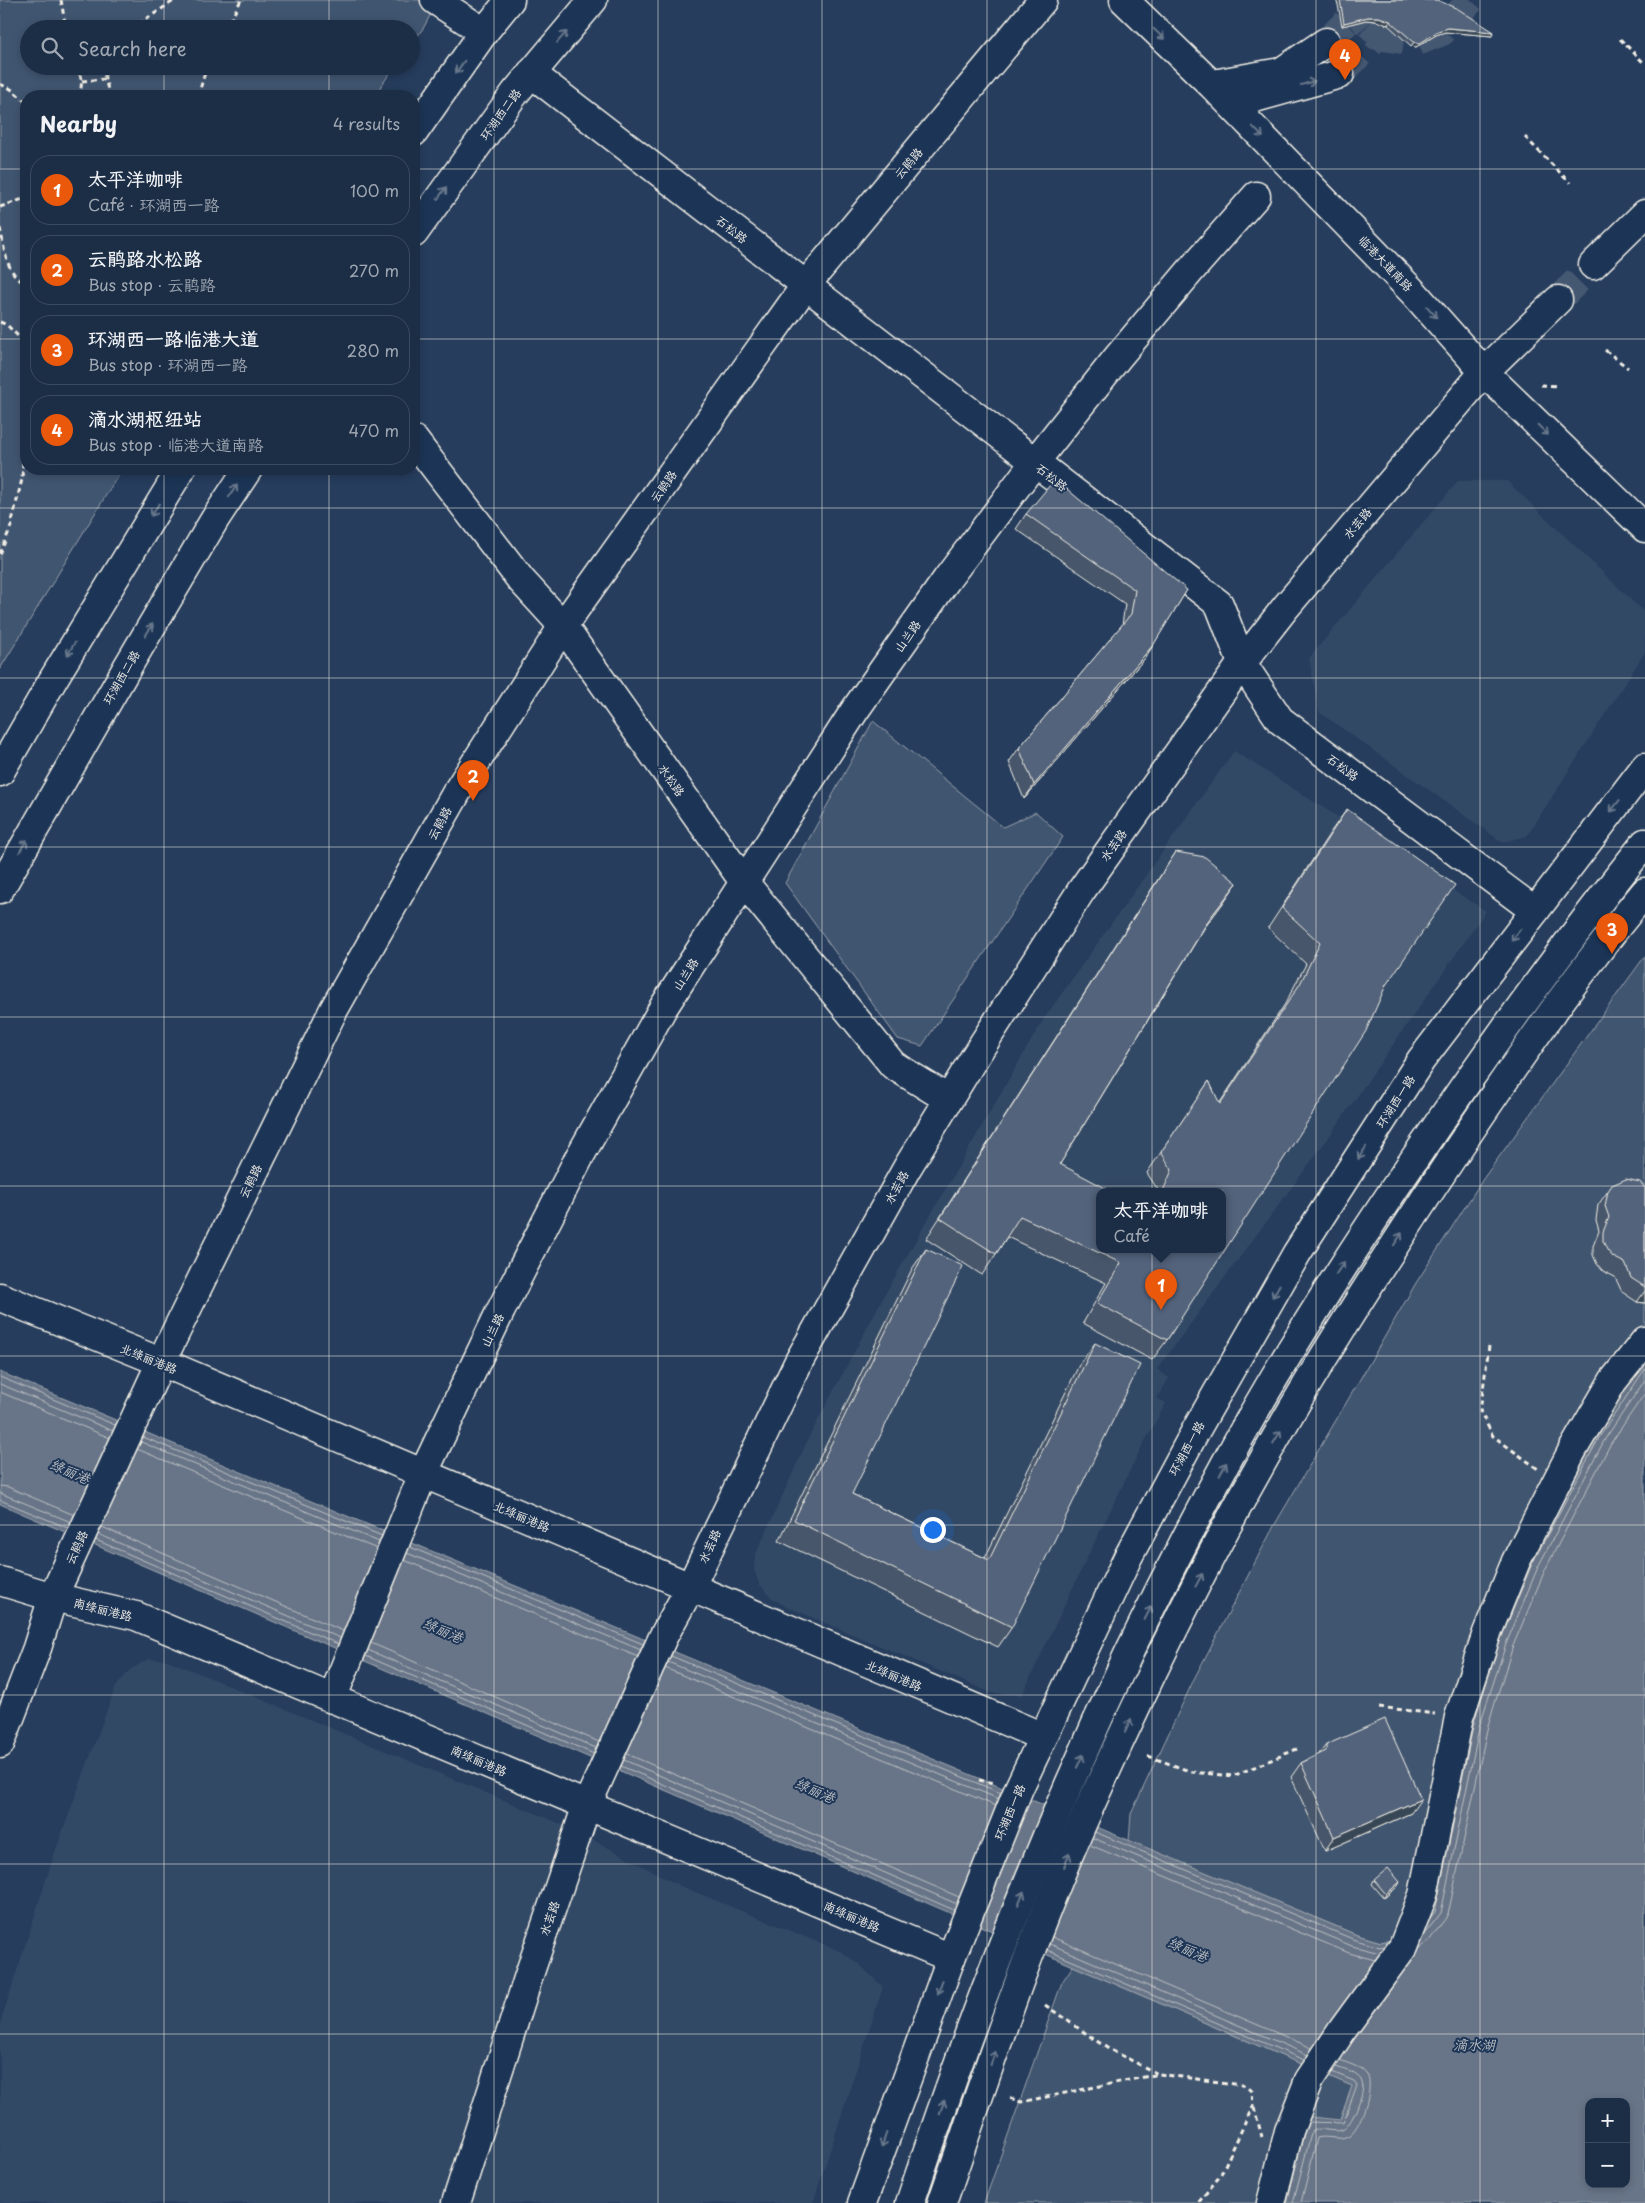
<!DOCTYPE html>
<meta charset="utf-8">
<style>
body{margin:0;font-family:"Playpen Sans","LXGW WenKai TC",sans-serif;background:#25364d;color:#f1f3f6}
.controls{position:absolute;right:15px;bottom:15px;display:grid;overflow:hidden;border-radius:10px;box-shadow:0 2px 8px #0003}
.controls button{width:45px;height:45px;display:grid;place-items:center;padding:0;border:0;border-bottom:1px solid #3a4a5f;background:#1c2e46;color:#f1f3f6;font:25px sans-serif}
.you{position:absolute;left:932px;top:1529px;width:18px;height:18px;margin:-12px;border:4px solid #fff;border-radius:50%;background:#1a73e8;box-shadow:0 0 0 8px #1a73e833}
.badge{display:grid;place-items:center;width:32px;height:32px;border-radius:50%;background:#ea580c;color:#fff;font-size:16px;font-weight:700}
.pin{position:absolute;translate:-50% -41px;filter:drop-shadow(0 1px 2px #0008)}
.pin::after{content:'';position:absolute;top:26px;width:18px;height:15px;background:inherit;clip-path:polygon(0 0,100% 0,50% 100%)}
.popup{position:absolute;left:1096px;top:1188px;width:130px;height:65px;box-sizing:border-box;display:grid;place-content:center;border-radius:10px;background:#1c2e46;filter:drop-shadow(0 1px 4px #0005);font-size:16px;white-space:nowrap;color:#a0a8b3}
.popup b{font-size:19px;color:#f1f3f6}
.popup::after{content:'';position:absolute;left:50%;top:100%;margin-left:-10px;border:10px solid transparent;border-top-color:#1c2e46}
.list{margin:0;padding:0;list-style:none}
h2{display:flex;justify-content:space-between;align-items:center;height:65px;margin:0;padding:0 20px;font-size:21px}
h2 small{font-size:16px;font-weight:400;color:#a0a8b3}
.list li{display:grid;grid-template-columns:32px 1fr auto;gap:15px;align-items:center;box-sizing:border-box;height:70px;margin:0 10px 10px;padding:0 10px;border:1px solid #3a4a5f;border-radius:20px}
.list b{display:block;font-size:19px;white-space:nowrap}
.list p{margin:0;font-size:16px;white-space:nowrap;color:#a0a8b3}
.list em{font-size:16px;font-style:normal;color:#a0a8b3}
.icon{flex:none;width:28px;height:28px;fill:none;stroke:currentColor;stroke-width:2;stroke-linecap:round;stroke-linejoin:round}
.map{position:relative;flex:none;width:1645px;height:2203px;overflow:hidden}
.search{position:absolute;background:#1c2e46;box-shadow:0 2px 8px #0003;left:20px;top:20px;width:400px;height:55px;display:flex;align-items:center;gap:12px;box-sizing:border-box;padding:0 18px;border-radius:28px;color:#a0a8b3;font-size:19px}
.panel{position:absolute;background:#1c2e46;box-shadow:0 2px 8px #0003;left:20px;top:90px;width:400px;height:385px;border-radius:20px}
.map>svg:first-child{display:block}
.built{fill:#334966;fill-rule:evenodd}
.green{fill:#40546f;stroke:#9aa2ac}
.water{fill:#677588;stroke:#9fa7ae;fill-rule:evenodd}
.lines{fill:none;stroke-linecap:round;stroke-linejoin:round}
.shore{stroke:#bcbfc2;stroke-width:1}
.minor-tunnel{stroke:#455872;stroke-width:28;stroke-dasharray:28 14;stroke-linecap:butt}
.minor-casing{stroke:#f4f1e8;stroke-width:31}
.major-casing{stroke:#f4f1e8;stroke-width:31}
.path{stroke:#f4f1e8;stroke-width:3;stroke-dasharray:5 4;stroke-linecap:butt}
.minor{stroke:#1d3557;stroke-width:28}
.major{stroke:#1d3557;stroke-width:28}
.wall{fill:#47566a;stroke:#f4f1e8}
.shaded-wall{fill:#394656;stroke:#f4f1e8}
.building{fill:#52647b;stroke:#f4f1e8}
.oneway{stroke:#68778a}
.grid{fill:none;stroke:#f4f1e8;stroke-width:1;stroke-opacity:0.55}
.labels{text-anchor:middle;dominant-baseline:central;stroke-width:4;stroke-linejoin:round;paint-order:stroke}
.street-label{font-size:12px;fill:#f4f1e8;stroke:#1d3557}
.water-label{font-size:14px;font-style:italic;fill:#bcbfc2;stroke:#1d3557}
</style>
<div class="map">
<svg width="1645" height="2203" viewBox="0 0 1645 2203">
<rect width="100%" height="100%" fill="#263d5d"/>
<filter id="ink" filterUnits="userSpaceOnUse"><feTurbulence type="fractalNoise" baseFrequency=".02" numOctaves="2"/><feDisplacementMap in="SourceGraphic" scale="10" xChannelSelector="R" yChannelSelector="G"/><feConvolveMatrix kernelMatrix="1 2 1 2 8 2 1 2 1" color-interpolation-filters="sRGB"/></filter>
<g filter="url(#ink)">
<path class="built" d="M1458,481H1507L1645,613V652L1527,836L1502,842L1319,712L1309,658Z
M1234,751L1486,911L1324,1144L1157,1369L1169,1378L1157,1398L1166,1403L1139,1452L1084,1564L1022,1695L992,1693L785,1606L772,1598L760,1585L754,1570L755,1556L809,1437L885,1294L1043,1020ZM1100,1191H1222V1249H1100Z
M149,1659L167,1660L573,1829L678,1885L842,1952L859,1964L883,1987L813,2203H0V2024L54,1855L115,1688L131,1669Z"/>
<path class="green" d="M0,0H438L424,27L411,45V29H29V66H395L374,96H26V469H122L0,669Z
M873,721L1003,827L1036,812L1063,837L922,1046L898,1039L785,883Z
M1645,956V1360L1401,1938L1381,1942L1357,1935L1129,1841L1131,1814L1195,1677L1274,1526L1359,1381L1416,1283L1483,1179Z
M1073,1966L1352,2086L1340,2120L1282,2203H984L1062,1982Z"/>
<path class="water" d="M1645,1360V2203H1282L1303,2116L1340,2120L1352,2086L0,1504V1372L1357,1935L1381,1942L1401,1938L1496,1640L1528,1562L1595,1434ZM1589,2102H1626V2184H1589Z"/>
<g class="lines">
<path class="shore" d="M0,1377L115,1425
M0,1384L113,1431
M0,1392L110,1438
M143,1437L382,1536
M141,1442L379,1542
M137,1449L377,1549
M0,1486L8,1487L74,1515
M0,1493L71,1522
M0,1500L68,1528
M102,1527L343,1631
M98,1534L340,1638
M96,1540L338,1644
M410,1547L643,1644
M407,1553L641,1650
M404,1560L638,1657
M371,1643L599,1742
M368,1650L596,1748
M366,1656L594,1754
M671,1656L1001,1793
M668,1662L999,1799
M665,1668L996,1806
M627,1754L959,1897
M624,1760L957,1904
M621,1766L954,1910
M1095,1832L1355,1940L1380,1947L1385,1946
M1093,1838L1352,1946L1380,1953
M1090,1845L1349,1953L1375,1960
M1430,1918L1435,1912L1474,1722L1500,1641L1532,1564L1600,1436L1645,1369
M1423,1936L1441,1913L1480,1724L1506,1644L1538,1567L1605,1439L1645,1380
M1052,1937L1312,2048
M1050,1944L1308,2055
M1418,1949L1429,1941L1448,1915L1488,1725L1513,1646L1545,1570L1611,1443L1645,1393
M1047,1950L1304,2060
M1309,2122L1343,2123L1357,2085L1354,2081L1332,2072
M1287,2203L1304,2133
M1293,2203L1312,2130C1321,2127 1333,2133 1342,2130C1351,2128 1366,2090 1362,2082C1359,2073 1344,2070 1336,2067
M1301,2203L1317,2138C1327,2135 1338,2141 1348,2136C1360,2130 1375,2087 1367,2075C1362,2067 1349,2064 1340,2060"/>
<path class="minor-tunnel" d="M1358,0V12L1377,36L1417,42L1442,32L1471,0
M1326,42L1370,0
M1340,74L1412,0
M1558,300L1593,265"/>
<g class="minor-casing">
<path id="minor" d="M435,0L484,32
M1124,0L1212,85L1414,293L1484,372L1645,528
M531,73L1219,604L1242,663L1280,720L1535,911
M1213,84L1281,72L1326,42
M1218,87L1251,99L1340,74
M1593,265L1645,214
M414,440L521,580L563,626L744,882L893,1065L948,1099
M0,1297L161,1362L1043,1737
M0,1581L53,1597L136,1616L951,1958
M332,1699L423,1474L501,1310L580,1156L663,1008L855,710L947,579L1034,463L1118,357L1191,270L1256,196
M0,1744L37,1648L53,1597L161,1362L333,1011L458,790L563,626L805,286L1043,0
M456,2203L530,1972L587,1805L663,1637L690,1588L799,1361L907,1168L974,1058L1081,891L1242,663L1285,608L1484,372L1558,300
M942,2203C987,2073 1030,1941 1086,1815C1139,1697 1196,1579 1260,1466C1312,1372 1371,1281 1430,1191C1498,1088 1567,986 1645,892
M1271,2203L1289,2131L1309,2080L1343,2029L1403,1947L1423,1895L1459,1717L1487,1633L1516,1561L1572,1451L1613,1381L1645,1341"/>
</g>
<g class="major-casing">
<path id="major" d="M414,132L484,32L510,0
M414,233L515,93L593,0
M0,772L54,678L181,469
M0,889L128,666L215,519L248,469
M862,2203L951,1958L1019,1788L1128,1557L1196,1430L1297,1253L1421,1060L1645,767
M910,2203C995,1946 1099,1694 1229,1457C1285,1354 1349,1255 1415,1158C1488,1050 1564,945 1645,843"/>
</g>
<path class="path" d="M61,0L66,29
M131,29L175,0
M226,29L241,0
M1620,39L1645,64
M77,66C81,77 84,85 78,96
M104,66L105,79L110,96
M82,81L105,79
M0,84L11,89L26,102
M198,96L207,66
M1525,137L1570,183
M0,207L26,198
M0,228C5,249 5,273 26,284
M0,322L7,325L26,344
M1605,350L1628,368
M1541,385L1558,386
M0,554L11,526L22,479L26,406
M1489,1346L1480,1411L1493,1436L1538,1469
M1379,1707L1435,1714
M1148,1756L1192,1772L1233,1776L1297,1749
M979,1780L995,1783
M1045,2005L1107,2048L1158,2074
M1010,2098L1021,2102L1159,2074L1242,2085L1252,2091L1253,2106L1220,2176L1198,2203
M1254,2107L1262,2137"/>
<use href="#minor" class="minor"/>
<use href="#major" class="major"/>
</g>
<path class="wall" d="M1336,0H1437L1492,36L1445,32L1436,35L1416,47L1411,46L1388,25L1376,21L1366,20L1342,26L1338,5Z
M1026,514L1187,590L1145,658L1024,799L1009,762L1019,748L1122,625L1125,604L1016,529Z
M1347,809L1386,985L1167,1340L1152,1360L1083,1323L1106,1283L1007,1237L996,1254L982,1275L926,1239L1162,873L1176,852L1223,903L1205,927L1060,1164L1100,1249L1222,1191H1158V1190L1147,1173L1209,1081L1219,1104L1285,1004L1306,964L1268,928L1332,830Z
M1645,1188V1303L1637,1302L1622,1292L1615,1277L1603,1271L1597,1264L1593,1255V1246L1599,1231L1596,1220L1598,1205L1608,1191Z
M926,1249L852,1494L985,1558L1080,1363L1095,1343L1012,1627L998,1647L779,1541L912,1269Z
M1326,1745L1411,1813L1325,1851L1291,1777L1301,1763L1319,1754Z
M1374,1880L1398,1886L1384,1898L1372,1884Z"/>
<path class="shaded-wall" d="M1368,17H1379L1390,21L1388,25L1376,21L1366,20L1342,26L1344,23Z
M1448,28L1494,32L1492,36L1445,32L1436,35L1416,47L1411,46L1414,42L1438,31Z
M1154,644L1145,658L1024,799L1034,785Z
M1237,883L1223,903L1196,939L1210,918Z
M1645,1291V1303L1637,1302Z
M1421,1799L1411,1813L1325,1851L1334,1837Z
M1400,1882L1398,1886L1384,1898L1386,1894Z"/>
<path class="building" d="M1340,0H1437L1458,9L1494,32L1448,28L1438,31L1419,44L1414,42L1390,21L1379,17H1368L1344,23Z
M1055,479L1187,590L1154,644L1034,785L1019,748L1131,614L1135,590L1026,514Z
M1347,809L1455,885L1386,985L1366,1031L1167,1340L1097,1303L1121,1263L1020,1216L996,1254L940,1218L1176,852L1205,857L1237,883L1210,918L1060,1164L1111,1191H1100V1249H1222V1191H1163L1172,1170L1161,1152L1209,1081L1220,1104L1300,984L1320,943L1282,908Z
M1626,1179L1640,1182L1645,1188V1287L1631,1278L1625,1263L1613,1257L1607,1250L1603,1241V1232L1609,1217L1605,1206L1608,1191L1612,1185Z
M926,1249L963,1266L852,1494L989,1560L1095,1343L1140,1365L1012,1627L794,1520Z
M1385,1719L1421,1799L1334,1837L1301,1763L1326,1751V1745Z
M1388,1868L1400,1882L1386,1894L1374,1880Z"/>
<defs><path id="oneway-shaft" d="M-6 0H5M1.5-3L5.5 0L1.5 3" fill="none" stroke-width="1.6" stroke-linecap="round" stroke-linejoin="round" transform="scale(1.25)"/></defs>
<g class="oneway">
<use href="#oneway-shaft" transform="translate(1159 34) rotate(44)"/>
<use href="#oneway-shaft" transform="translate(562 37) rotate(-49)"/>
<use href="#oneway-shaft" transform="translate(460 67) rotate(125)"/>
<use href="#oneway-shaft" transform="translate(1308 83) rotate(-16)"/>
<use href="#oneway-shaft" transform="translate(1258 132) rotate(46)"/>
<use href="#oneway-shaft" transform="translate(442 193) rotate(-54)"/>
<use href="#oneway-shaft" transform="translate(1432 312) rotate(49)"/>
<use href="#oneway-shaft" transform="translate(1543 430) rotate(44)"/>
<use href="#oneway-shaft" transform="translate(233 491) rotate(-57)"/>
<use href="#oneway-shaft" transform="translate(155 510) rotate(122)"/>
<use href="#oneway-shaft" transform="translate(149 630) rotate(-59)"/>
<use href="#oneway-shaft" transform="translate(71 649) rotate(121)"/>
<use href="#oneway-shaft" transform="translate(1615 806) rotate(128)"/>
<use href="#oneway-shaft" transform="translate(23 846) rotate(-60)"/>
<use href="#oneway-shaft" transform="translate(1516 935) rotate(127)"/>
<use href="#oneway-shaft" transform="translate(1362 1153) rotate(123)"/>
<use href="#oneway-shaft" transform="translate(1398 1239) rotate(-57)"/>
<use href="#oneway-shaft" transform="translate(1340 1268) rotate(-56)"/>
<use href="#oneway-shaft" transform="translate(1276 1291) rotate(120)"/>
<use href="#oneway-shaft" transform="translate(1277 1437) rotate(-59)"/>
<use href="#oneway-shaft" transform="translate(1223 1469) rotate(-63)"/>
<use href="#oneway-shaft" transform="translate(1199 1580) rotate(-62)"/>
<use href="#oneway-shaft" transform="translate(1148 1613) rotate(-63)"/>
<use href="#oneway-shaft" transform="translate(1128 1726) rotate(-65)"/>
<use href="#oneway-shaft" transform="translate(1080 1761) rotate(-65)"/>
<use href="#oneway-shaft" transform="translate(1067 1860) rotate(-68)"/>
<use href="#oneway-shaft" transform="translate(1021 1898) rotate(-67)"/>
<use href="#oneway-shaft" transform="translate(940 1987) rotate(110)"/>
<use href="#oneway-shaft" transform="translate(993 2058) rotate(-71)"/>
<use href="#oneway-shaft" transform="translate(942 2107) rotate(-70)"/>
<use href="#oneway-shaft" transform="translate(884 2140) rotate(109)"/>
</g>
</g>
<path class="grid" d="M164,0V29M329,0V29M494,0V2203M658,0V2203M822,0V2203M987,0V2203M1152,0V2203M1316,0V2203M1480,0V2203M164,66V96M329,66V96M0,169H26M414,169H1645M0,339H26M414,339H1645M164,469V2203M329,469V2203M0,508H1645M0,678H1645M0,847H1645M0,1017H1645M0,1186H1645M0,1356H1645M0,1525H1645M0,1695H1645M0,1864H1645M0,2034H1645"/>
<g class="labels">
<g class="street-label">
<text transform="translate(500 114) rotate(-54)">环湖西二路</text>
<text transform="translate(908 163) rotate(-50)">云鹃路</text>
<text transform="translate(732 229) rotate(38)">石松路</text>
<text transform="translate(1386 263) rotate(46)">临港大道南路</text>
<text transform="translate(1052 477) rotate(38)">石松路</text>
<text transform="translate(663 486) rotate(-55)">云鹃路</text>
<text transform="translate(1357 523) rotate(-50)">水芸路</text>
<text transform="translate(907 636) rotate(-55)">山兰路</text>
<text transform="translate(121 677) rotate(-60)">环湖西二路</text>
<text transform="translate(1343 767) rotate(37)">石松路</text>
<text transform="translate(672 780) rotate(55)">水松路</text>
<text transform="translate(439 823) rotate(-61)">云鹃路</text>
<text transform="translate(1113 845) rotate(-55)">水芸路</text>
<text transform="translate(685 974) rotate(-57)">山兰路</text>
<text transform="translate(1395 1101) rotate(-57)">环湖西一路</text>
<text transform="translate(250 1181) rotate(-64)">云鹃路</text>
<text transform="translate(896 1187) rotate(-61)">水芸路</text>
<text transform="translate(492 1330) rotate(-64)">山兰路</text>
<text transform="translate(149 1358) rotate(22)">北绿丽港路</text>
<text transform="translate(1186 1448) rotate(-61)">环湖西一路</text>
<text transform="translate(522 1516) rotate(23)">北绿丽港路</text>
<text transform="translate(709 1546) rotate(-65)">水芸路</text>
<text transform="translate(76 1547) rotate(-65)">云鹃路</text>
<text transform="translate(103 1609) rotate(14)">南绿丽港路</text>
<text transform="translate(894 1675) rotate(23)">北绿丽港路</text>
<text transform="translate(479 1760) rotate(23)">南绿丽港路</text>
<text transform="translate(1009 1812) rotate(-67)">环湖西一路</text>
<text transform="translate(852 1916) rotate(23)">南绿丽港路</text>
<text transform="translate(549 1918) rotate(-71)">水芸路</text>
</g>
<g class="water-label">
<text transform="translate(70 1471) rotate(23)">绿丽港</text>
<text transform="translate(443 1630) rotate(23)">绿丽港</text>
<text transform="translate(815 1790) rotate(23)">绿丽港</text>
<text transform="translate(1188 1949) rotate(23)">绿丽港</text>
<text x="1474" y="2044">滴水湖</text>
</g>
</g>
</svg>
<div class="controls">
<button>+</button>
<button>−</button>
</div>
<div class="you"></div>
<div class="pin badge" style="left:1161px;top:1310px">1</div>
<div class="popup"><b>太平洋咖啡</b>Café</div>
<div class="pin badge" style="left:473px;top:801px">2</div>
<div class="pin badge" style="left:1612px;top:954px">3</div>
<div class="pin badge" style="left:1345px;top:80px">4</div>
<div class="search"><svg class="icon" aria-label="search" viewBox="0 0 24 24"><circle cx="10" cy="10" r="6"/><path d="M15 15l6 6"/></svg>Search here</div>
<section class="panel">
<h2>Nearby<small>4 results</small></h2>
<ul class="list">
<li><span class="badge">1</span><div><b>太平洋咖啡</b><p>Café · 环湖西一路</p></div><em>100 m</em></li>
<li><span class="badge">2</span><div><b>云鹃路水松路</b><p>Bus stop · 云鹃路</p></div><em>270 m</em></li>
<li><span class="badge">3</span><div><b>环湖西一路临港大道</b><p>Bus stop · 环湖西一路</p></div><em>280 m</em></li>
<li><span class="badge">4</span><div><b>滴水湖枢纽站</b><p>Bus stop · 临港大道南路</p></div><em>470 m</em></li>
</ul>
</section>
</div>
